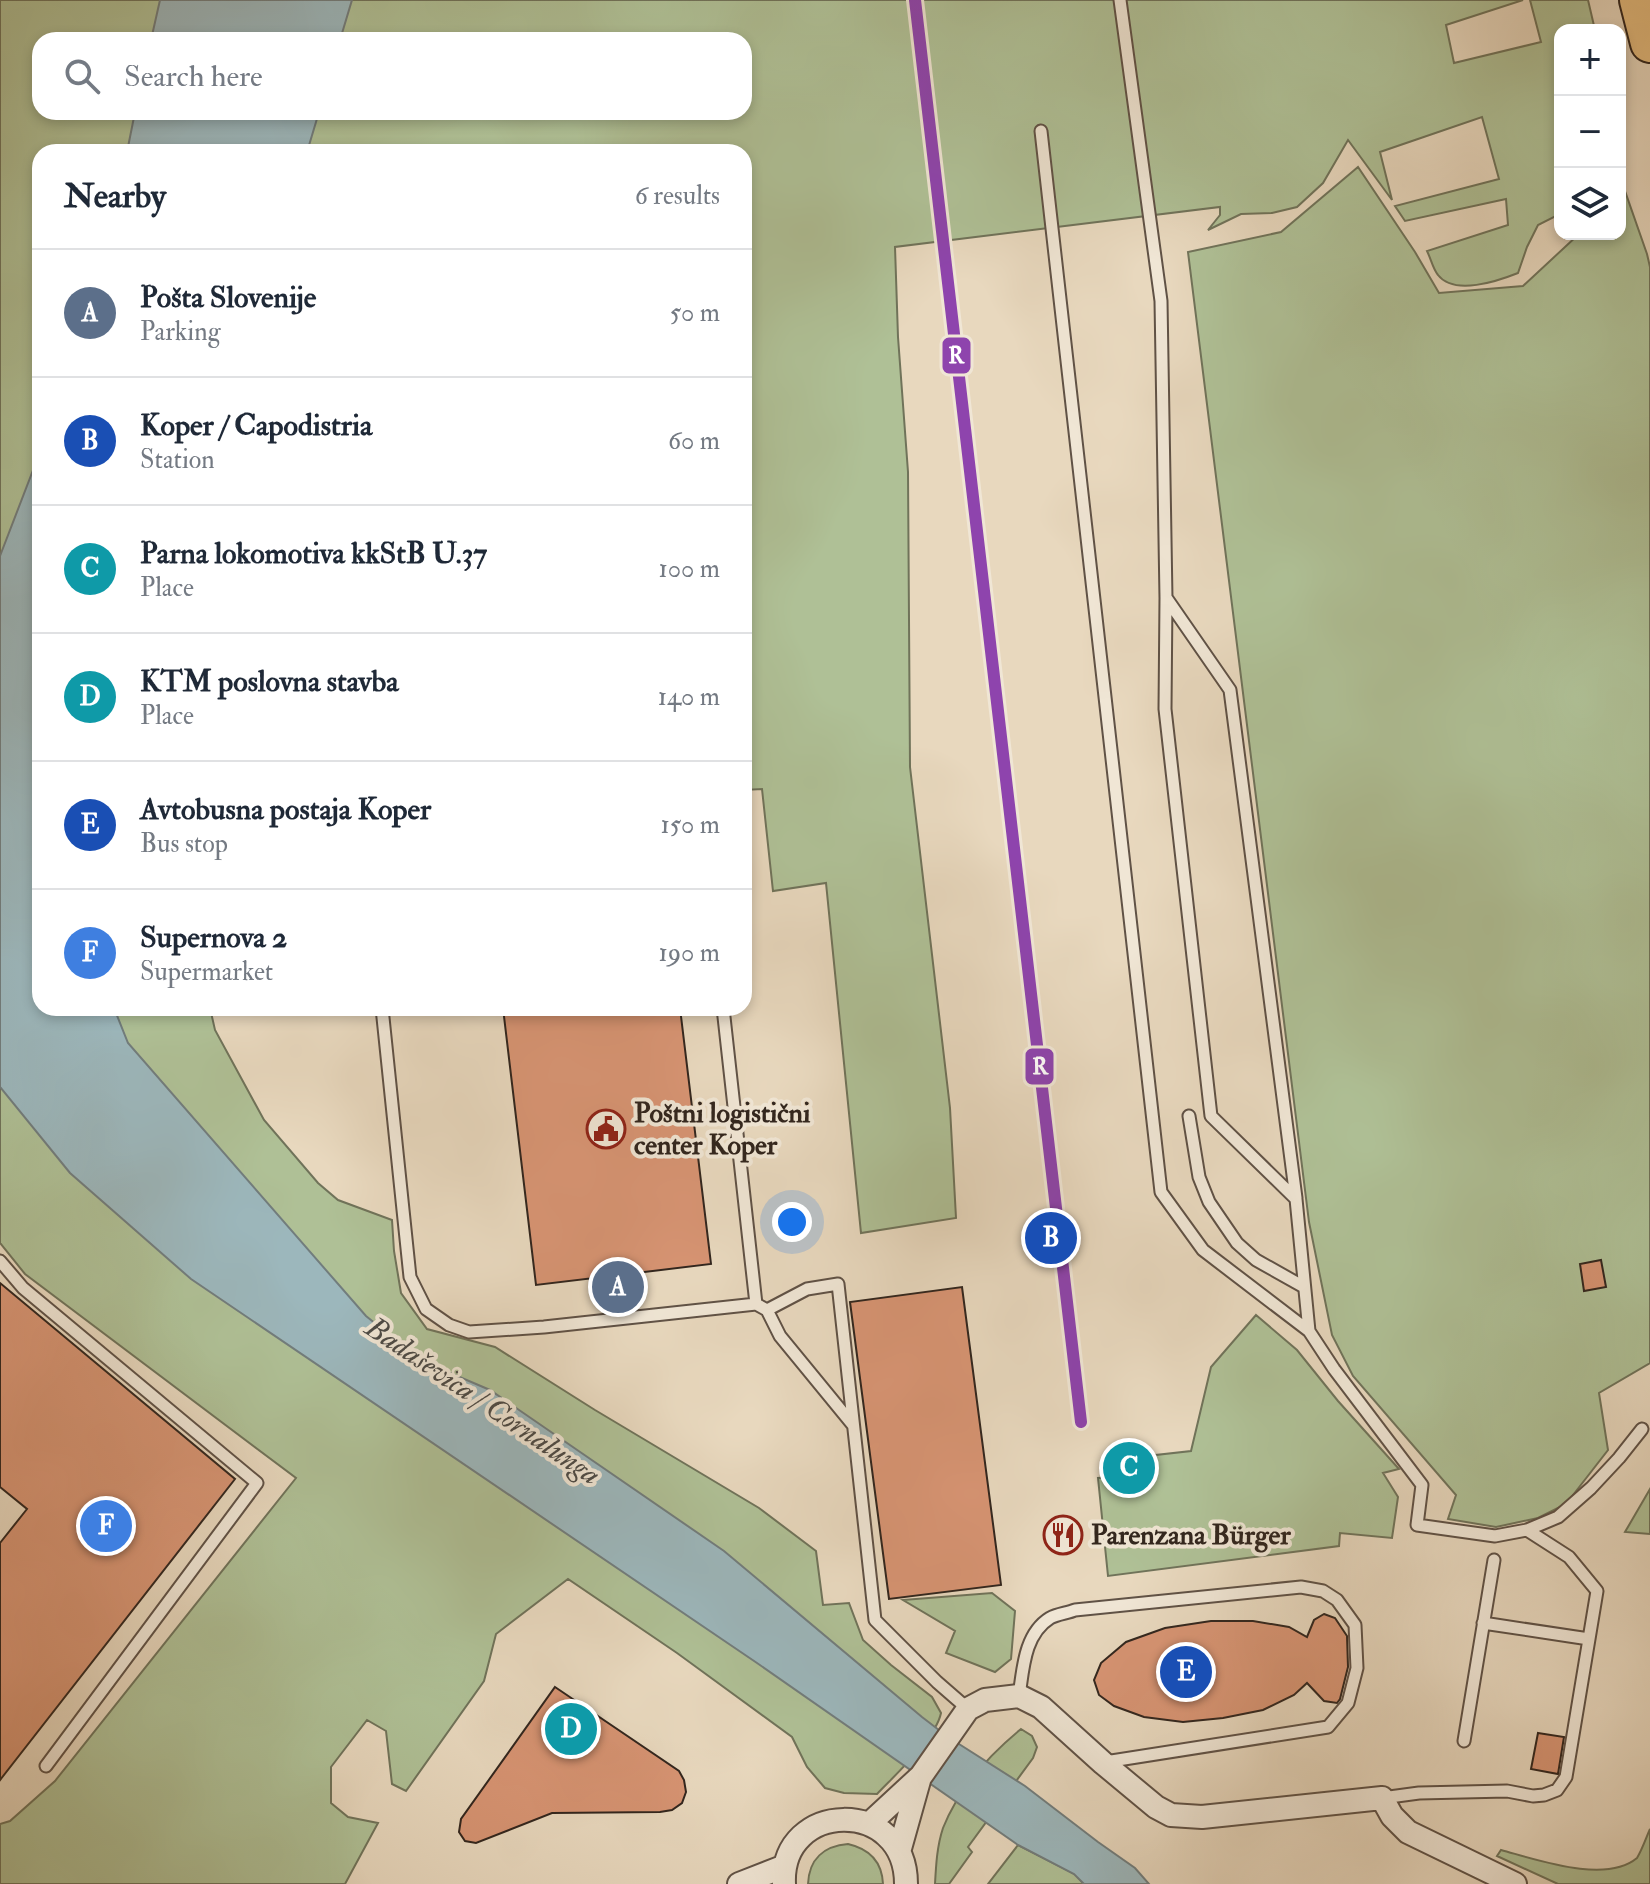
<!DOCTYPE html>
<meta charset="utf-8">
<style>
body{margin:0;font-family:"IM FELL Double Pica",serif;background:#f6f6f7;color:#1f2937}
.controls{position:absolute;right:24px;top:24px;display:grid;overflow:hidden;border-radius:16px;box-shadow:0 4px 12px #0003}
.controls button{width:72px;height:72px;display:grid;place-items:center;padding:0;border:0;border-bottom:2px solid #e0e1e3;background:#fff;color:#1f2937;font:40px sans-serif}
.you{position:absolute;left:792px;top:1222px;width:28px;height:28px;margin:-20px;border:6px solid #fff;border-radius:50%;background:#1a73e8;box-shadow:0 0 0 12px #1a73e833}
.badge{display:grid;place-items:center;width:52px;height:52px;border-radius:50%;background:#0f766e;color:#fff;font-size:26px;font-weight:700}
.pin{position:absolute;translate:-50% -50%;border:4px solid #fff;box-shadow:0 2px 8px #0006}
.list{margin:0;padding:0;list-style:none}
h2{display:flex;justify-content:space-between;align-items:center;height:104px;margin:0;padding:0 32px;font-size:34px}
h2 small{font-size:26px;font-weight:400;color:#747a83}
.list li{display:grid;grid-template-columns:52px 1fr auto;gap:24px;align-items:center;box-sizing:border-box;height:128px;padding:0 32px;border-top:2px solid #e0e1e3}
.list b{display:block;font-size:30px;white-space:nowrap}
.list p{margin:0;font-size:26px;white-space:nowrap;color:#747a83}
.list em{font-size:26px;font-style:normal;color:#747a83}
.icon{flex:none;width:44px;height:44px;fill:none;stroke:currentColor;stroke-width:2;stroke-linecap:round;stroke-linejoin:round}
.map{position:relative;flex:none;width:1650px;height:1884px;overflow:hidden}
.search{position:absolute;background:#fff;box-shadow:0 4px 12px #0003;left:32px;top:32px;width:720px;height:88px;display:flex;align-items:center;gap:20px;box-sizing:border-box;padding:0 28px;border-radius:24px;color:#747a83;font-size:30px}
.panel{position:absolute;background:#fff;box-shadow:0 4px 12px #0003;left:32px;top:144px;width:720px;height:872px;border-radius:24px}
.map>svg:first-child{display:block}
.green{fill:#afc096;stroke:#70735a;stroke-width:2;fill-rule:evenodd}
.water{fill:#9cb7bc;stroke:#727d7d;stroke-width:2}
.building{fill:#d79473;stroke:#32261e;stroke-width:2}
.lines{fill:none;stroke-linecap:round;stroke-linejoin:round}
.service-casing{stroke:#605246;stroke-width:15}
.minor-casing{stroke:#605246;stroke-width:26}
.trunk-casing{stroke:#32261e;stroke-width:42}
.service{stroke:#f0e6d5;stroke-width:11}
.minor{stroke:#f0e6d5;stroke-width:22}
.trunk{stroke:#e4bc7f;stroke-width:38}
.rail-1-casing{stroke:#f0e6d5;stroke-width:18}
.rail-1{stroke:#8e44ad;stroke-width:12}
.labels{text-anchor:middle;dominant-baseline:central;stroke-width:8;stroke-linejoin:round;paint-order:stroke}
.poi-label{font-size:28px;font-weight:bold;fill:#32261e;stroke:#f0e6d5;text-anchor:start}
.water-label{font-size:30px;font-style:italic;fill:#4c4a46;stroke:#f0e6d5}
.line-badge{stroke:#f0e6d5;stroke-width:3}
.badge-label{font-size:22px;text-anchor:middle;font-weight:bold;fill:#fff}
</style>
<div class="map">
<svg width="1650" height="1884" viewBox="0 0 1650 1884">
<rect width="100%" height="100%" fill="#e8d8be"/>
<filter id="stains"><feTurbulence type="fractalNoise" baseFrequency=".0025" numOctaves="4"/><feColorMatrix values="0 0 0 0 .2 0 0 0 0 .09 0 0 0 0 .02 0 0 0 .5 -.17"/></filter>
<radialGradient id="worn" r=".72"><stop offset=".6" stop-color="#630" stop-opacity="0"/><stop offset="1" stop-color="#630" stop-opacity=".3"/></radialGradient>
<path class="green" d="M0,0H1523L1446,25L1454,63L1541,42L1530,0H1588L1595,30H1560V214L1538,225L1527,247L1518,273C1498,281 1454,296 1438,275C1433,269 1431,259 1427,251L1508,225L1506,199L1405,221L1395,206L1499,179L1482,117L1380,152L1392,200L1348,140L1323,183L1297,207L1272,213L1241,214L1208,230L1220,215V207L895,247L898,337L908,472L910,767L950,1108L956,1218L861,1233L826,883L773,891L762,789L744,790V152H40V1008H210L215,1030L264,1120L318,1183L338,1200L392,1220L394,1251L401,1293L427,1329L495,1347L595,1410L759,1508L816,1551L823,1605L849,1603L863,1640L891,1665L932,1697L941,1713C936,1738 895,1775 877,1794L844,1793L825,1788L807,1767L792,1737L677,1653L568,1579L496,1634L484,1681L406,1791L392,1784L386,1731L367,1720L331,1767V1803L348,1817L378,1823L345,1884H0V1824L10,1821L55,1781L296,1478L25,1274L0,1243ZM40,40H744V112H40Z
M1620,154L1625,175V191L1647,254L1650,267V1363L1599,1393L1608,1450L1566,1504L1538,1518L1496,1527L1448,1519L1456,1495L1353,1376L1332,1335L1309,1222L1188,252L1281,232L1358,167L1415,252L1439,293L1523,286L1579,234H1620V195L1624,192L1620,191Z
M1256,1315L1297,1350L1338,1401L1399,1469L1383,1473L1398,1497L1392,1538L1340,1533L1339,1546L1108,1576L1098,1478L1155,1474L1156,1455L1191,1451L1211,1367Z
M1650,1489V1534L1625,1532Z
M992,1593L1015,1611L1011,1659L995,1672L946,1653L955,1631L903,1600Z
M1021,1729L1032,1736L1037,1747L1033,1758L968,1847L972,1852L949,1884H935C936,1865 937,1846 943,1828C959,1788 988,1756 1021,1729Z
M1650,1829V1884H1558L1497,1856L1501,1850C1538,1860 1606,1884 1637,1858C1642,1850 1646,1838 1650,1829Z
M848,1844C870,1849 882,1862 883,1884H808C809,1859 824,1846 848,1844Z
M1018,1845L1075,1874L1084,1884H988Z"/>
<path class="water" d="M160,0H352L340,40H151Z
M135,112H319L307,152H127Z
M40,452V1008H114L128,1043L366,1316L422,1361L490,1390L724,1551L922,1717L948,1737L1025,1786L1098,1842L1135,1868L1149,1884H1084L1074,1874L1018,1845L757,1663L191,1279L70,1173L0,1087V556Z"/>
<path class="building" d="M503,1008H680L711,1264L536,1285Z
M1601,1260L1606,1287L1584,1291L1580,1264Z
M0,1283L235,1479L0,1780V1543L27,1509L0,1487Z
M962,1287L1001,1585L889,1599L850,1302Z
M1324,1614L1335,1618L1347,1636L1348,1667L1340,1699L1337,1703L1324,1701L1307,1683L1294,1695L1263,1710L1223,1718L1183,1722L1144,1717L1114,1706L1099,1695L1094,1680L1101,1663L1126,1642L1165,1628L1211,1621H1253L1289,1627L1307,1637L1314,1620Z
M555,1687L679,1771L684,1780L686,1792L682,1803L672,1810L660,1812L552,1813L476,1843L465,1841L459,1832L461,1819Z
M1538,1733L1564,1737L1558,1774L1531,1769Z"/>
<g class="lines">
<g class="service-casing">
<path id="service" d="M1120,0L1161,301L1166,598L1165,709L1211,1116L1296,1199L1309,1331
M1041,131L1161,1192L1203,1250L1309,1331L1334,1369L1422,1485L1417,1525L1495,1536L1527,1530L1558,1517L1591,1488L1619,1458L1642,1429
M1167,599L1230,690L1296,1198
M382,1008L410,1277L426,1309L449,1325L469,1332L544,1327L756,1304L767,1310L780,1336L853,1425
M723,1008L756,1304
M1189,1116L1199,1177L1209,1202L1237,1243L1256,1260L1304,1287
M0,1261L23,1288L257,1483L46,1766
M767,1310L807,1289L838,1284L875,1620L937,1682L968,1709
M1483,1623L1589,1639
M1019,1696C1023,1670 1024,1634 1050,1618C1057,1614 1068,1613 1075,1610L1301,1587L1323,1591L1337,1600L1355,1625L1357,1668L1348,1703L1328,1727L1105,1762
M1464,1741L1494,1560
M1382,1798L1419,1793L1507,1791L1533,1796L1544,1795L1557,1790L1566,1777L1597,1591L1569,1557L1527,1530"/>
</g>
<g class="minor-casing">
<path id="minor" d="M869,1824L921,1776L968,1709L985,1700L1019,1696L1041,1707L1103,1763L1156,1807L1171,1815L1202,1817L1382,1798L1392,1816L1408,1832L1515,1884
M899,1852L920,1777
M739,1884L785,1866
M784,1884C780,1800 906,1797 906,1884"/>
</g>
<g class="trunk-casing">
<path id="trunk" d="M1639,0L1650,43"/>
</g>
<use href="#service" class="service"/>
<use href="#minor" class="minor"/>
<use href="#trunk" class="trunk"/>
<g class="rail-1-casing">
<path id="rail-1" d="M915,0L1081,1422"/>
</g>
<use href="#rail-1" class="rail-1"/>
</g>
<defs>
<g id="civic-ring" transform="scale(2)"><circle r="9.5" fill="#f0e6d5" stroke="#8f2418" stroke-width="1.5"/><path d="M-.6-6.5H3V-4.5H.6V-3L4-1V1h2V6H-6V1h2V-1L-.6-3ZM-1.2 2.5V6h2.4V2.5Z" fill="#8f2418"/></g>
<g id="restaurant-ring" transform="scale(2)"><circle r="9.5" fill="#f0e6d5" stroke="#8f2418" stroke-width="1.5"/><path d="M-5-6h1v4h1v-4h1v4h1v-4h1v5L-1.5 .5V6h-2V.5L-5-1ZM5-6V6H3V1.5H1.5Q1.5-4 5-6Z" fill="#8f2418"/></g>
</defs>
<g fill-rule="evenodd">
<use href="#civic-ring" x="606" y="1129"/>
<use href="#restaurant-ring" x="1063" y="1535"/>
</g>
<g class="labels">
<g class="poi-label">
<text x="634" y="1113">Poštni logistični<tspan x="634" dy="32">center Koper</tspan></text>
<text x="1091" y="1535">Parenzana Bürger</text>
</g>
<g class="water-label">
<text transform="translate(483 1401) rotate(34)">Badaševica / Cornalunga</text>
</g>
</g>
<g class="line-badge">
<rect x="941" y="336" width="31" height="39" rx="8" fill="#8e44ad"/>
<rect x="1024" y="1047" width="31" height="39" rx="8" fill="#8e44ad"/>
</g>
<g class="badge-label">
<text x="956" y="363">R</text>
<text x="1040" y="1074">R</text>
</g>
<rect width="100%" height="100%" filter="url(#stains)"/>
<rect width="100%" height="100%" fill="url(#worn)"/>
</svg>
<div class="controls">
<button>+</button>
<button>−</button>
<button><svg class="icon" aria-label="layers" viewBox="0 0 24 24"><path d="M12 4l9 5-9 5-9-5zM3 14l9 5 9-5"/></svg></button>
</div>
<div class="you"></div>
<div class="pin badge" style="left:618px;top:1287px;background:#5c6f8a">A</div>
<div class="pin badge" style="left:1051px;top:1238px;background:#1a4fb4">B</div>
<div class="pin badge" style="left:1129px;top:1468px;background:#0f9aa8">C</div>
<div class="pin badge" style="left:571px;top:1729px;background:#0f9aa8">D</div>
<div class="pin badge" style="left:1186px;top:1672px;background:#1a4fb4">E</div>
<div class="pin badge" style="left:106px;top:1526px;background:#3f7fe0">F</div>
<div class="search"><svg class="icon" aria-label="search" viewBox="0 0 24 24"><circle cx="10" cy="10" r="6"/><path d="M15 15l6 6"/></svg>Search here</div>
<section class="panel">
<h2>Nearby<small>6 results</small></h2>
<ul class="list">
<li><span class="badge" style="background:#5c6f8a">A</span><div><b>Pošta Slovenije</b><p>Parking</p></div><em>50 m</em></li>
<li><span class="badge" style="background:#1a4fb4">B</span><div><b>Koper / Capodistria</b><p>Station</p></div><em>60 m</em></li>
<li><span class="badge" style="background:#0f9aa8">C</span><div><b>Parna lokomotiva kkStB U.37</b><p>Place</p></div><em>100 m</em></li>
<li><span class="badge" style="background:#0f9aa8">D</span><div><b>KTM poslovna stavba</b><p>Place</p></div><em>140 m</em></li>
<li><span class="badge" style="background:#1a4fb4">E</span><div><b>Avtobusna postaja Koper</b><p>Bus stop</p></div><em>150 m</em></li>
<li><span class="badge" style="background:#3f7fe0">F</span><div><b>Supernova 2</b><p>Supermarket</p></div><em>190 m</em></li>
</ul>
</section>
</div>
